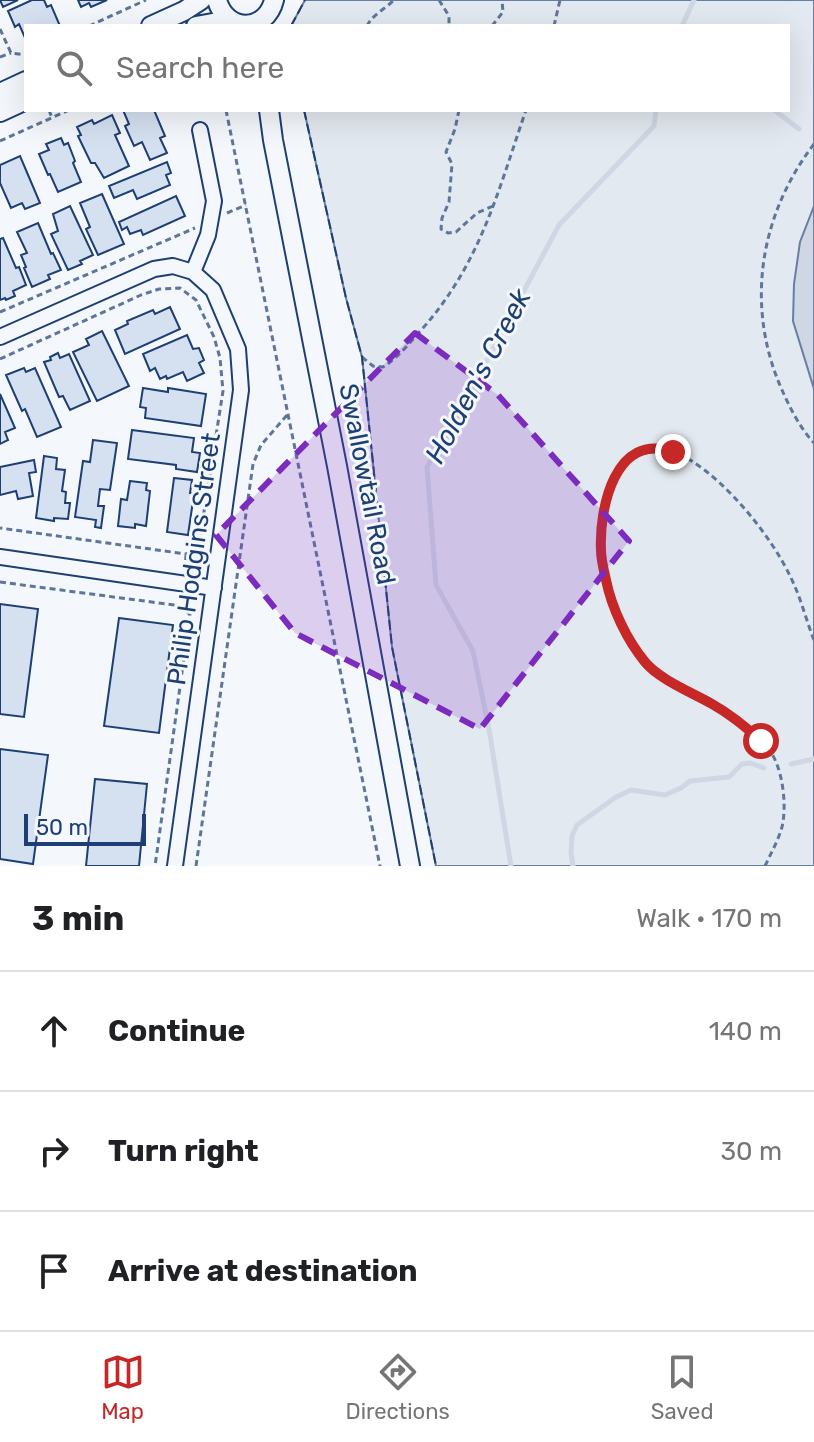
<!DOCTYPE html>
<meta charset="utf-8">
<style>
body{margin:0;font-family:Rubik,sans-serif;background:#f2f2f2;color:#202124}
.scale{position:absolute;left:24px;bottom:20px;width:122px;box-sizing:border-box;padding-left:8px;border:4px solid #1d3f73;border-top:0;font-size:22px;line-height:28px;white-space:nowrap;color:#1d3f73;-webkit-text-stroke:6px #f4f7fb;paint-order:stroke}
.stop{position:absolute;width:24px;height:24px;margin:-18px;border:6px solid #c62828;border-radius:50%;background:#fff}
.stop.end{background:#c62828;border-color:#fff;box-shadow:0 2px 8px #0008}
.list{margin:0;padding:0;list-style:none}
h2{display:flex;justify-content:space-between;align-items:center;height:104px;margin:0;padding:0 32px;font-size:34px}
h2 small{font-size:26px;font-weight:400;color:#757577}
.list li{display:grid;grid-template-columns:52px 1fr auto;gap:24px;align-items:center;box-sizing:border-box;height:120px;padding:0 32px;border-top:2px solid #e0e0e0}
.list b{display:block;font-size:30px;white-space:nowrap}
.list em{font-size:26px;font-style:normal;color:#757577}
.icon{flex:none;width:44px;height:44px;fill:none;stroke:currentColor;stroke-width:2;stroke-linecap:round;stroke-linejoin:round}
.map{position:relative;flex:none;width:814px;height:866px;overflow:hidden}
.search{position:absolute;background:#fff;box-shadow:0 8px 32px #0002;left:24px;right:24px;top:24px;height:88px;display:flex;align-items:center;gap:20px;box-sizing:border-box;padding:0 28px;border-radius:0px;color:#757577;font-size:30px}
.sheet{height:464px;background:#fff}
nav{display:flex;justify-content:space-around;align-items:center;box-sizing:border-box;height:112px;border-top:2px solid #e0e0e0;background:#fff;font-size:22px;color:#757577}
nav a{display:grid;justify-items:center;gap:4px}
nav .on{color:#c62828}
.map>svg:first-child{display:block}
.green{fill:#e3e9f0;stroke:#687fa3;stroke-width:2}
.water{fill:#cfd7e4;stroke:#687fa3;stroke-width:2}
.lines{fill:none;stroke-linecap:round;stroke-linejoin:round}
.stream{stroke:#cfd7e4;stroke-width:5}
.building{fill:#d5e0f0;stroke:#1d3f73;stroke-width:2}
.minor-casing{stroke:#1d3f73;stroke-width:18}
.tertiary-casing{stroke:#1d3f73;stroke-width:22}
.path{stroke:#5e769c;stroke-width:3;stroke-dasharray:6 4;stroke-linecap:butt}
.minor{stroke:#f4f7fb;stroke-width:14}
.tertiary{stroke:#f4f7fb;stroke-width:18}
.fence{stroke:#1d3f73;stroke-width:2;stroke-dasharray:10 4;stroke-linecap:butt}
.route{stroke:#c62828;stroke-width:10}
.marked{fill:#7b2cbf;fill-opacity:0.2;stroke:#7b2cbf;stroke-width:6;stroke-dasharray:16 10;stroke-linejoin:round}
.labels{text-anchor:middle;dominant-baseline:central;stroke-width:6;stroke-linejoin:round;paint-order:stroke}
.street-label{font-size:26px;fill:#1d3f73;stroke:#f4f7fb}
.water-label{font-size:28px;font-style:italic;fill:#1d3f73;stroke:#f4f7fb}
</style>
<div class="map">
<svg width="814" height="866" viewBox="0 0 814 866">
<rect width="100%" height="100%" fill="#f4f7fb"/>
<path class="green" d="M305,0H814V866H436L392,647L362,357L346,298L304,110H788V26H291Z"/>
<path class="water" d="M814,206V389L793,321L794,284L800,242Z"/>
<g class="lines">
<path class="stream" d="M682,26L694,0
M774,110L799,129
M791,764L814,759
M511,866L489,729L473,651L436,585L427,467L469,394L559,225L654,126L656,110
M573,866L571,853L572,836L577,825L616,797L631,790L665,795L681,788L690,781L729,777L742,764L750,763L764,768"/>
</g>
<path class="building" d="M0,0H18L3,7Z
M32,0H44L47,7L51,5L60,26H26V40L19,24L15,27L8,11Z
M78,0H107L91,7L89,3L81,7Z
M123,110H154L165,136L160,138L167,153L150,160L142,142L134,146L125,126L129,124Z
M112,115L120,133L115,135L129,166L104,178L95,163H91L78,136L81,135L77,127L92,120L94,124Z
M61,138L64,145L68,143L75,161L73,163L81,182L58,192L50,174L48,175L39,154L49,150L46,144Z
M20,156L40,203L25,209L22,203L11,208L0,183V165Z
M167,162L171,173L166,175L170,185L137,199L133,190L114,198L109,186Z
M102,194L124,244L98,255L86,229L90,227L80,203Z
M176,196L185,216L143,235L141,230L130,234L127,227L122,230L119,222Z
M70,206L93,255L80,261L82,264L68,270L51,234L58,231L53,214Z
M38,223L51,254L53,253L61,270L48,275L50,279L32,287L24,268L26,267L21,255L27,253L17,232Z
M3,238L16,268L19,267L26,285L13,291L15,296L6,300L5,298L0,300V239Z
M170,307L180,329L125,354L115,330L128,324L127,321L153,310L155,314Z
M102,331L129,386L97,401L73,352L89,345L86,339Z
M187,335L193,349L199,348L204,360L199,363L204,373L187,381L183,372L167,379L166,376L160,379L155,368L150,371L143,354Z
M58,353L60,358L69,354L90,401L70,410L63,396L59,397L44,362L51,360L50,357Z
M24,368L26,372L35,368L61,427L37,437L25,409L22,411L6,375Z
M143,388L168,392V388L206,394L201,426L145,418L146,408L140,407Z
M0,394L15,428L5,432L8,440L0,444Z
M132,430L194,438L192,452L200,453L197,472L176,469V465L128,459Z
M93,440L117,443L110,490L100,489L98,506H104L101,528L95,527L96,520L75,517L83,461L90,462Z
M44,456L57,458L56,469L65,470L62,491L66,492L65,503H70L68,519L54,518V521L36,518Z
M34,460L36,472L29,473L33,496L18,499L16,491L0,495V467Z
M174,478L192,480L190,493L194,494L188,535L167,532Z
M130,481L147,483L146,490L150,491L146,526L135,524V528L118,526L121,499L127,500Z
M0,604L38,609L24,717L0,714Z
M119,618L173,625L159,733L104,726Z
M0,749L48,755L33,864L0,859Z
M95,779L147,784L139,866H86Z"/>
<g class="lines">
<g class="minor-casing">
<path id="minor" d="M193,272L208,235L214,201L200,130
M0,337L154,269L173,266L193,272L213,290L238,349L241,390L175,866
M0,557L214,588"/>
</g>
<g class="tertiary-casing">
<path id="tertiary" d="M217,0C226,33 266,33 274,0
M151,26L184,11L201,0
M196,26L229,20
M0,93L26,81
M269,110L273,140L337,466L410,866
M0,112L26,100"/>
</g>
<path class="path" d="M439,0L449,16V26
M89,26L146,0
M367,26C372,15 385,9 394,0
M492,26L503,12L502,0
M554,26L560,0
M0,29L11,53L26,55
M0,57L11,53
M49,110L52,118
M226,110L380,866
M459,110L455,129L446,152L452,164L449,202L442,218L441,229L448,233L456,232L477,213L493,206
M0,141L69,110
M814,144C759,216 745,307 782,390C790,408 800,428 814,443
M227,213L246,205
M0,312L195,228
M362,357L373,366L383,367C399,357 410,342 423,328C481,262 498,191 526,110
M0,359L141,295L159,289L180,288L196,300L214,337L220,358L223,391L198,550L186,554L0,528
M185,570L186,554
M0,582L182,606L190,615L155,866
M196,866L253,464L261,445L288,414
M765,866C771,853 778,841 782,827C787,806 783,769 770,751C756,731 731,715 709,703C690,692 662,680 647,665C639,656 633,644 627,634C610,601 599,568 602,530C604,505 608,476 628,458C647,442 670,448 690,460C728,483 772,537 791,578C801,598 806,620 814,640"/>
<use href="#minor" class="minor"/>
<use href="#tertiary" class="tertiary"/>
<path class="fence" d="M291,26L305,0
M304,110L346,298L362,357L392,647L436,866"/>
</g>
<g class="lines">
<path class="route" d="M673,452C615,431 599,509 601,550C601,560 604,571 606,580C612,609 627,640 645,662C660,680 693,693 712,704C730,714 746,727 761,741"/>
</g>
<path class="marked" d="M415,333L498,395L629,541L480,729L295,633L216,535Z"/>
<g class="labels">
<g class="street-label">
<text transform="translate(367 484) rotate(79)">Swallowtail Road</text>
<text transform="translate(194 559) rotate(-82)">Philip Hodgins Street</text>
</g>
<g class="water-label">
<text transform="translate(478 376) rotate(-62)">Holden's Creek</text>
</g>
</g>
</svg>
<div class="scale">50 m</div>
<div class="stop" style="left:761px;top:741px"></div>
<div class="stop end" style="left:673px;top:452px"></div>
<div class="search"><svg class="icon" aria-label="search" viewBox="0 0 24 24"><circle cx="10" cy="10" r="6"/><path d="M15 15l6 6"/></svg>Search here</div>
</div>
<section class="sheet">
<h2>3 min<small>Walk · 170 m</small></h2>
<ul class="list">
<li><svg class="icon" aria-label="ahead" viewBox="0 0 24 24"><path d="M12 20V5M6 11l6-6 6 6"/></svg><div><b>Continue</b></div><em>140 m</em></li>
<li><svg class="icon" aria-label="right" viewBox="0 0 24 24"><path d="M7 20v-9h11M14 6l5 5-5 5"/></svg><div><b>Turn right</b></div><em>30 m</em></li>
<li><svg class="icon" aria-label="arrive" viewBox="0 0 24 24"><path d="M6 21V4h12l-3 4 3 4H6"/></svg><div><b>Arrive at destination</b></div></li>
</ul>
</section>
<nav>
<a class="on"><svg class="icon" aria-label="map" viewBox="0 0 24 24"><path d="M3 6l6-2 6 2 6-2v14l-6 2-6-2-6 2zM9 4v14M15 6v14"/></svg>Map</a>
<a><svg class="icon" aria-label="directions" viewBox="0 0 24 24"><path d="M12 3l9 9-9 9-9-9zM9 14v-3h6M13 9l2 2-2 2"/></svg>Directions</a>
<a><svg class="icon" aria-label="saved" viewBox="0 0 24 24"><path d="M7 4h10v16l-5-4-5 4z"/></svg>Saved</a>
</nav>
